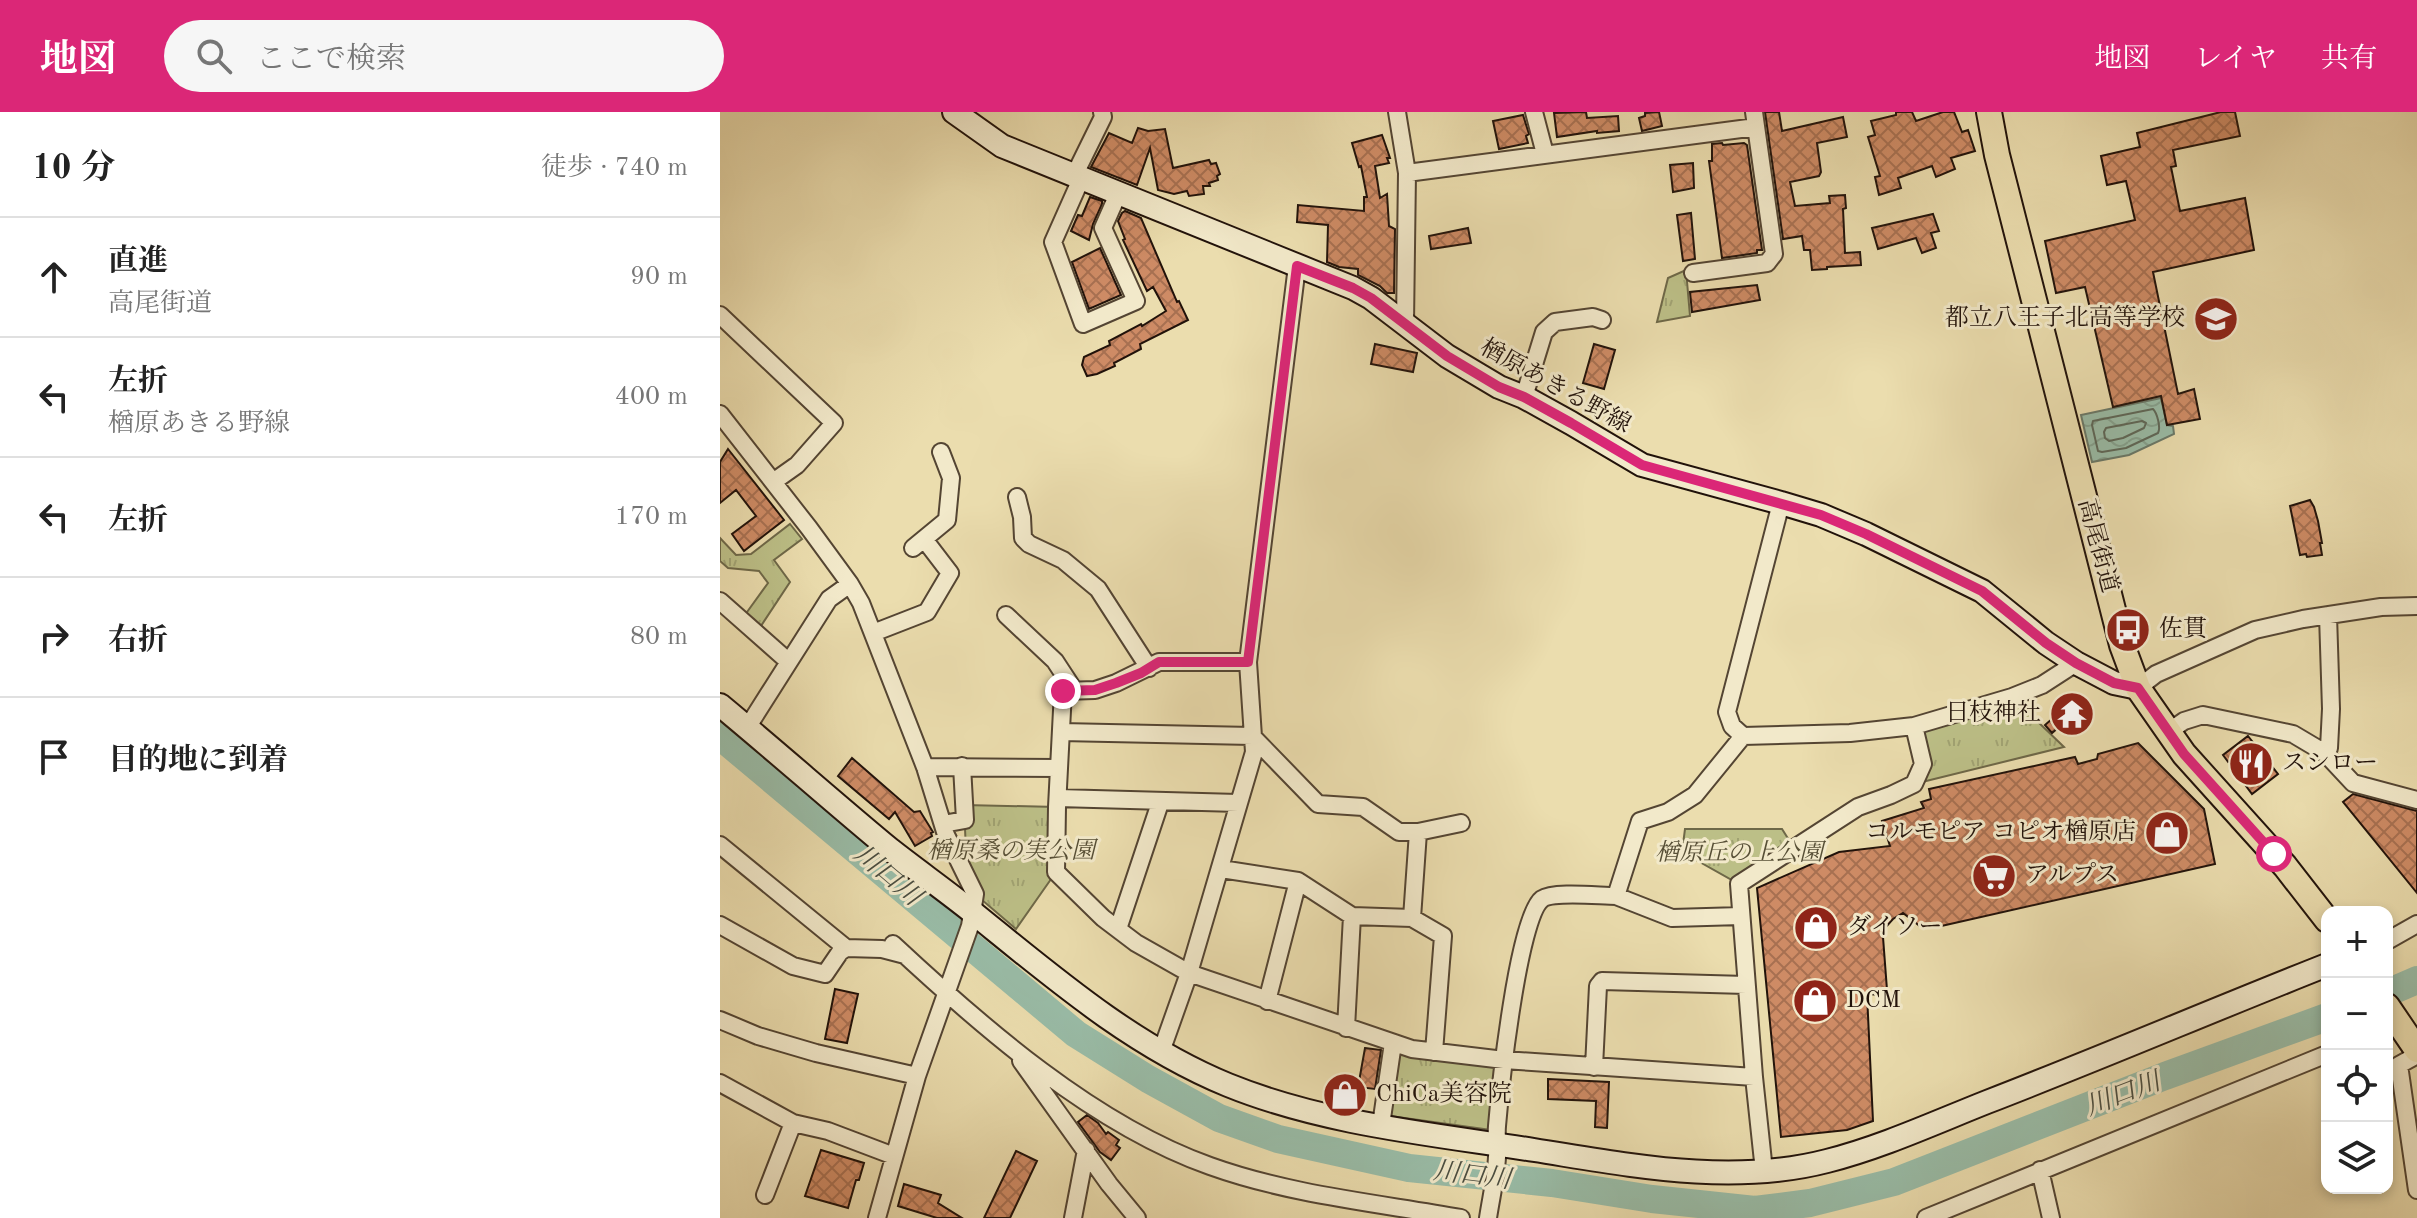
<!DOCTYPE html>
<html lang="ja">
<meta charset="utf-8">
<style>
body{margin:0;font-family:"Old Standard TT","Noto Serif JP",serif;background:#f6f6f6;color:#222}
.controls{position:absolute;right:24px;bottom:24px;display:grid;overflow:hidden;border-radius:16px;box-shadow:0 4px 12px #0003}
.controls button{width:72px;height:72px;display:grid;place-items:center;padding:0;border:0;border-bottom:2px solid #e0e0e0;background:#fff;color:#222;font:40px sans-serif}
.stop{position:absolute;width:24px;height:24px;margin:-18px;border:6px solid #db2777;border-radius:50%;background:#fff}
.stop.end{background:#db2777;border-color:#fff;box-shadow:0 2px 8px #0008}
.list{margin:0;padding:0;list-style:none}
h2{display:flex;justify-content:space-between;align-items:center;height:104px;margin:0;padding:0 32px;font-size:34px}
h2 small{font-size:26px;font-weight:400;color:#767676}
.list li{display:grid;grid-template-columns:52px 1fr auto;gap:24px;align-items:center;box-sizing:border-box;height:120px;padding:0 32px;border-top:2px solid #e0e0e0}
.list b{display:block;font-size:30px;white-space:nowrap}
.list p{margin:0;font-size:26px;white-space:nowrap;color:#767676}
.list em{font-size:26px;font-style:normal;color:#767676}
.icon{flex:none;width:44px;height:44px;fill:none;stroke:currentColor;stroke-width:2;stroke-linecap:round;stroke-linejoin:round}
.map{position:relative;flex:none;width:1697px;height:1106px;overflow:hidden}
header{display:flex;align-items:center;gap:48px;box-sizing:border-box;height:112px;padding:0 40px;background:#db2777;color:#fff}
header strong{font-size:38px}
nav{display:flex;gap:44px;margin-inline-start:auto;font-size:28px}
.search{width:560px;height:72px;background:#f6f6f6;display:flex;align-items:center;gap:20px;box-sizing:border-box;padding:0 28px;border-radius:44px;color:#767676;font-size:30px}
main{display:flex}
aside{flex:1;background:#fff}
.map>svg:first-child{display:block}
.park{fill:url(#park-tufts);stroke:#6e6848;stroke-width:2}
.water{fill:url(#water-waves);stroke:#697868;stroke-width:2}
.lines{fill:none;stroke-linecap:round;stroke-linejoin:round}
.shore{stroke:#5d6758;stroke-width:2}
.river{stroke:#99bca7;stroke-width:28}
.building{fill:url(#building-cross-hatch);stroke:#21120a;stroke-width:2}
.street-casing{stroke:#544533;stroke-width:20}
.secondary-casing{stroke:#21120a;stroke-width:26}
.primary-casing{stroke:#21120a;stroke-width:28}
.street{stroke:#f2e9ca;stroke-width:16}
.secondary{stroke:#f2e9ca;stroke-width:22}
.primary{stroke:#ebddae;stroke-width:24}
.route{stroke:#db2777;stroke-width:10}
.labels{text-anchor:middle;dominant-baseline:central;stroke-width:6;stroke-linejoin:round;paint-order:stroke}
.poi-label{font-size:24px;fill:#21120a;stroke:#f2e9ca;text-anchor:start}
.street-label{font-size:24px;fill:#21120a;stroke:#f2e9ca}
.park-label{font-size:24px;font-style:italic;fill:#574f36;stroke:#f2e9ca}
.water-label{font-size:26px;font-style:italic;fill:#4b4e41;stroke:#f2e9ca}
</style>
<header>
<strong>地図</strong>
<div class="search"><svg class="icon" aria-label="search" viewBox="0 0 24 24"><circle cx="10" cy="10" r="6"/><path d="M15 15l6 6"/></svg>ここで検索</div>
<nav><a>地図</a><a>レイヤ</a><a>共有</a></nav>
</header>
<main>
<aside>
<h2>10 分<small>徒歩 · 740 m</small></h2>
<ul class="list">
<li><svg class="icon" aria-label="ahead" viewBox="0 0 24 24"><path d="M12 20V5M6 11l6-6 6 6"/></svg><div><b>直進</b><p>高尾街道</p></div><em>90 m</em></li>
<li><svg class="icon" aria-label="left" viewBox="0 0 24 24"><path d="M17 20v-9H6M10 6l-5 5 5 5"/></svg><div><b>左折</b><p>楢原あきる野線</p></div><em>400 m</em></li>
<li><svg class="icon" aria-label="left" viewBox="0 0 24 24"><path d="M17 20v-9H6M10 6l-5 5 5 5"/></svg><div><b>左折</b></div><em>170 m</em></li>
<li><svg class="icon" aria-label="right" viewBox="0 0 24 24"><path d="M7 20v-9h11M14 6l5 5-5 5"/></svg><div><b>右折</b></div><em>80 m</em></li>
<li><svg class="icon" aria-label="arrive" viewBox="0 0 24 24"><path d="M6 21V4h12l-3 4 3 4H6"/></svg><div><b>目的地に到着</b></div></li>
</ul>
</aside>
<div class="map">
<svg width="1697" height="1106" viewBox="0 0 1697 1106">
<defs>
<pattern id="park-tufts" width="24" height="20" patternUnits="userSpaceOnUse" patternTransform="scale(2)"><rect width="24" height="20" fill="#bcbf87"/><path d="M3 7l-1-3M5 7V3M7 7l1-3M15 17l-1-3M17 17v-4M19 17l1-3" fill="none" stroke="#a1a373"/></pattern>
<pattern id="water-waves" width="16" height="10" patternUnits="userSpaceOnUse" patternTransform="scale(2)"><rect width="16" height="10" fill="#99bca7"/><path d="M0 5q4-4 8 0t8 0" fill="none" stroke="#84a18e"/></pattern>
<pattern id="building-cross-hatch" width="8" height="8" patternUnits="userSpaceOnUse" patternTransform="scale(2)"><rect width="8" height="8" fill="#ce8b65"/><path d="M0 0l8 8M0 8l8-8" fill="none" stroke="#a77051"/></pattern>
</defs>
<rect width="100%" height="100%" fill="#ebddae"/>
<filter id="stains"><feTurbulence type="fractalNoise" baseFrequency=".0025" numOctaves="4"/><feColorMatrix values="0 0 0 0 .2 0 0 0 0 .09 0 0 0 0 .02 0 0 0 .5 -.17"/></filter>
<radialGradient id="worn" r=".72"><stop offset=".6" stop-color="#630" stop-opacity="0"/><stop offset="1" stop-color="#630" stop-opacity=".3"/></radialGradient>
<path class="park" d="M966,158L970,204L937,210L948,166Z
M70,412L82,427L54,448L70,470L37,520L22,507L48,471L39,459L8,456L0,449V426L16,443L31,442Z
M1292,585L1344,635L1194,672L1203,652L1194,614Z
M244,693L337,695L336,760L296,817L255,782L247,763Z
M965,717H1062L1074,736L1019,772L962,740Z
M673,931L784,948L771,1018L663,1003Z"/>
<path class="water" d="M1441,286L1447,313L1453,314L1454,322L1409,343L1372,350L1361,303Z"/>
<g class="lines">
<path class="shore" d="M1433,297C1437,301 1441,315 1438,321L1406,336L1382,340L1378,339L1372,313L1373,309Z
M1422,309L1426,311L1424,316L1403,326L1389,329L1385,326L1384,320L1386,316Z"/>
<path class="river" d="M0,624L356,922L428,967L499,1006L558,1027L689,1056L832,1071L932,1087L1035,1098L1090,1091L1174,1070L1445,964L1607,905
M1667,881L1697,868"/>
</g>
<path class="building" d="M866,0L867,6L898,4L899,19L877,21V19L837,25L834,1Z
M939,0L942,14L922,19L919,6L925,4V1Z
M1045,0H1059L1062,19L1123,5L1127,25L1097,31L1101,60L1099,64L1070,70L1075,94L1110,91L1109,84L1125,83L1126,96L1123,97L1125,141L1140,140L1141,153L1107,155V157L1092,158L1090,138H1084L1082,124L1063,127Z
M1176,0H1192L1196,9L1223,0H1234L1242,20L1248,18L1255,39L1231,46L1235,57L1216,65L1212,54L1178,66L1181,76L1159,83L1155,65L1160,64L1148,25L1155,23L1151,9L1176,3Z
M1501,0H1515L1520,24L1453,38L1456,54L1451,55L1460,99L1525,86L1534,138L1433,160L1458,282L1474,277L1480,307L1447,313L1441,284L1393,295L1365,175L1336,181L1325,129L1415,108L1406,69L1387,73L1381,44L1420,35L1417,21Z
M803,3L809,22L806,24L808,31L779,37L773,9Z
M418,16L428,19L445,17L453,56L489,48L491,52L496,51L500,62L497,64L498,68L489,71L490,74H483L484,82L469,84L467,79L454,82L438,78L430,36L417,73L371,55L389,21L412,31Z
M662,23L670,46H667L669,51L655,54L660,86L667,82L669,114L675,117L674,181H667L660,174L638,163V157L619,155L607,150L608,113L577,110L578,93L644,99V85H647L641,54L639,55L632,31Z
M1002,31L1003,33L1024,31L1027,33L1042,138H1037V141L1002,146L989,49H992V32Z
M973,51L974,76L953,80L950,53Z
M370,85L382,89V92L373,112L369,128L351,119L358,103L362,104Z
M405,99L421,106L457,190L459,189L468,208L420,232L421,237L394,251L395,254L377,262L367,264L362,253L364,245L390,233L389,229L421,212L422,214L446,199L433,175L427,179L403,128L405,127L398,109L402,101Z
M971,101L975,147L963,149L957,103Z
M1213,102L1219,119L1211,121L1216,136L1202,141L1196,126L1158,137L1152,116Z
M748,116L751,131L711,137L709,124Z
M380,136L401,183L369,197L352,150Z
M1037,173L1040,188L972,200L970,180Z
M655,232L697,241L693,260L651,252Z
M874,232L895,238L884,277L863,271Z
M8,337L64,408L24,439L12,422L36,404L16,378L0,391V350Z
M1590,388L1594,395L1598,409L1602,431H1600L1602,443L1587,445L1586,442L1580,443L1570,394Z
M1352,589L1360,597L1332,621L1325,613Z
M1528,624L1558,662L1532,682L1503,643Z
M1418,631L1484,697L1495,752L1217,815H1201L1183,801L1173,807L1164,817L1163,825L1167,878L1160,879V883L1147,882L1153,1009L1127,1018L1061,1025L1037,776L1119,740L1170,734L1162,709L1204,696L1201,690L1211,687L1209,677L1355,645L1358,652L1377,647L1378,642Z
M132,646L194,700L200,699L213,720L211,721L212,724L195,734L175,700L169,707L118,664Z
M1633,682L1697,699V781L1623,690Z
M115,877L138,882L127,931L105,927Z
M645,936L661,938L655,977L638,975Z
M828,967L889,970L887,1016L875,1015L876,989L828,987Z
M367,1003L378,1011L386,1022L388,1020L399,1028L396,1033L400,1036L391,1048L380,1040L358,1010Z
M101,1038L144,1051L139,1068H136L128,1096L85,1084Z
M296,1039L317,1049L290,1106H264Z
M184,1072L221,1083L218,1091L242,1106H217L178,1094Z"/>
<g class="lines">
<g class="street-casing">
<path id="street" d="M677,0L687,61L685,211
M814,0L825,42
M687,61L1036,15
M354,64L383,5L382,0
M361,67L333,130L363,212L416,189L383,116L398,82
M973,161L1047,151L1054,142L1034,0
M0,203L114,311L77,353L53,370
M804,285L824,220L835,210L873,205L882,208
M0,302L89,416L130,472L141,491L205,655L226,723L255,782L250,814L197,964L157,1106
M297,385L302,405L303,426L309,432L343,448L378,477L429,556
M193,436L227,408L231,366L221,340
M0,489L69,550
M286,503L335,549L354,578
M153,521L207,500L230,461L204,427
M528,550H439L396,571L375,578L343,579L337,695L336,760L383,806L416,831L469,861L692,937L784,948L1034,965L1044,1059
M1418,576L1436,562L1535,518L1583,507L1661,495L1697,494
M27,616L109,487L130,472
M341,620L532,624L598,692L643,695L679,720H698L741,711
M1448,620L1464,609L1483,603L1573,622L1605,641L1633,671L1697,688
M1023,624L1012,614L1007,600L1061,391
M1605,641L1609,636L1611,597L1608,503
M205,655L339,656
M338,686L518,691
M223,712L245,708L242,654
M0,733L126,836L162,837L185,843
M501,757L578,769L632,804L692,806L723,824L714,940
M896,784L952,806L1021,804
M692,806L698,720
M0,813L73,854L105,862L120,840L126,836
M398,817L440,691
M1667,829L1697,812
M173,832C262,915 374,1013 490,1054C571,1083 657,1091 741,1106
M547,889L578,769
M0,908L38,924L96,941L197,964
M626,916L632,804
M441,940L469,861L534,640L528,550L577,154
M1697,943L1679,953L1697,1078
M301,949L389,1072L417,1106
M874,955L878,874L882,869L1026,873
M1034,965L1019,772L1138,695L1171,683L1194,672L1203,652L1194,614
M0,971L73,1011L108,1019L174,1044
M661,1013L673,931
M1320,1058L1331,1106
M45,1083L73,1011
M353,1106L366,1038
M768,1106C771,1086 776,1065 777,1045C778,1035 776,1025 777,1014C780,978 798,805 822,787C834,779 879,784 896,784L920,709L948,700L975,683L1023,624L1130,621L1194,614L1292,585L1322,573L1356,551
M1206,1106L1607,942"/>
</g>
<g class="secondary-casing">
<path id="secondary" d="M234,0L282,34L633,176L651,186L727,244L779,275L804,285L851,311L922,353L1061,391L1101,403L1146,422L1262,479L1326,531L1356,551L1394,571L1418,576
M0,593C58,641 113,690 171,738C199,760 229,781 256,803C335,867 413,934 508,973C604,1012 711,1022 814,1038C910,1053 1011,1074 1107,1049C1162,1035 1214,1011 1267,990C1381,946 1493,898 1607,853"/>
</g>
<g class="primary-casing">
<path id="primary" d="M1269,0L1277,43L1402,533L1418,576L1464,642L1565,754L1607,808
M1667,894L1697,938"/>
</g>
<use href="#street" class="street"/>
<use href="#secondary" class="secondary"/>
<use href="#primary" class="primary"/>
</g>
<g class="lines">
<path class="route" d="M343,579L375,578L396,571L421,561L439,550H528L577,154L633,176L651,186L727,244L779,275L804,285L851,311L922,353L1101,403L1146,422L1262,479L1326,531L1356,551L1394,571L1418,576L1464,642L1554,742"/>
</g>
<defs>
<g id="school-disc" transform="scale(2.3)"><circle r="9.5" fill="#8f2418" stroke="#f2e9ca"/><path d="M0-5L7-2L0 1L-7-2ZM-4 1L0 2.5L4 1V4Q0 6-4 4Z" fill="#fff"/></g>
<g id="bus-disc" transform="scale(2.3)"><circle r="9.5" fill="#8f2418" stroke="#f2e9ca"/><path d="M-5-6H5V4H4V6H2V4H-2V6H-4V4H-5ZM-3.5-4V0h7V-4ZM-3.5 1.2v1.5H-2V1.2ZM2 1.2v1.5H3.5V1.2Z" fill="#fff"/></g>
<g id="temple-disc" transform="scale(2.3)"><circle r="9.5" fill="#8f2418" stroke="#f2e9ca"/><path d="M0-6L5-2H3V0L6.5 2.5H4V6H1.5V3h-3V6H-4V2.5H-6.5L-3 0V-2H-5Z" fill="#fff"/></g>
<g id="restaurant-disc" transform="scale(2.3)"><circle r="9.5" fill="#8f2418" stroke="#f2e9ca"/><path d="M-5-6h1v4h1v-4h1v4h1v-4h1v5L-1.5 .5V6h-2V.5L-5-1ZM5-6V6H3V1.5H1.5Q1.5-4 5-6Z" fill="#fff"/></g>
<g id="shop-disc" transform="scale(2.3)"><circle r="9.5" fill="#8f2418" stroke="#f2e9ca"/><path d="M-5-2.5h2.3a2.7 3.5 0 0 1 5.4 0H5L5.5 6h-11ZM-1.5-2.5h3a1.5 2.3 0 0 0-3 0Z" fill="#fff"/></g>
<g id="supermarket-disc" transform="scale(2.3)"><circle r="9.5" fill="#8f2418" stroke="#f2e9ca"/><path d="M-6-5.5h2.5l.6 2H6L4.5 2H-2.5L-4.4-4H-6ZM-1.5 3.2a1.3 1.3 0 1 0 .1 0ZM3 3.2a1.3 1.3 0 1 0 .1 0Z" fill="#fff"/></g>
</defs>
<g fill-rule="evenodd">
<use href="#school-disc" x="1496" y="207"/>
<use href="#bus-disc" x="1408" y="518"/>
<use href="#temple-disc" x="1352" y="602"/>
<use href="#restaurant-disc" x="1531" y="652"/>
<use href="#shop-disc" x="1447" y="721"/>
<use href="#supermarket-disc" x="1274" y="764"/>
<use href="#shop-disc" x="1096" y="816"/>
<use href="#shop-disc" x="1095" y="889"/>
<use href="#shop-disc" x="625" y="983"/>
</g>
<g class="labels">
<g class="poi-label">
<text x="1465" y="207" text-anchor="end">都立八王子北高等学校</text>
<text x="1439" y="518">佐貫</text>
<text x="1321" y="602" text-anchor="end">日枝神社</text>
<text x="1562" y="652">スシロー</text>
<text x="1416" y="721" text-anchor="end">コルモピア コピオ楢原店</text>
<text x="1305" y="764">アルプス</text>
<text x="1127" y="816">ダイソー</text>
<text x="1126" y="889">DCM</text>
<text x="656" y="983">ChiCa美容院</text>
</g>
<g class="street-label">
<text transform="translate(835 275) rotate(29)">楢原あきる野線</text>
<text transform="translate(1377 434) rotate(75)">高尾街道</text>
</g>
<g class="park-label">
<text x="291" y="740">楢原桑の実公園</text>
<text x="1019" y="742">楢原丘の上公園</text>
</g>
<g class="water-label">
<text transform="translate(167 764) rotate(40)">川口川</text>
<text transform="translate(1403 983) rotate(-21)">川口川</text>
<text transform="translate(752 1064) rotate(7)">川口川</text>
</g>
</g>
<rect width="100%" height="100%" filter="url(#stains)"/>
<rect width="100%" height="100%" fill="url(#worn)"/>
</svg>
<div class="controls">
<button>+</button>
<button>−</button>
<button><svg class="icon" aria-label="locate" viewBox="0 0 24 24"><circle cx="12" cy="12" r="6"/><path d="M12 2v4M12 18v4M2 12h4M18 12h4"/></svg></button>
<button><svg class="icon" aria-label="layers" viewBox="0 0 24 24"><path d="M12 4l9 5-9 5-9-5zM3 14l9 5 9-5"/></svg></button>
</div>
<div class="stop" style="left:1554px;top:742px"></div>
<div class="stop end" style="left:343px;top:579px"></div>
</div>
</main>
